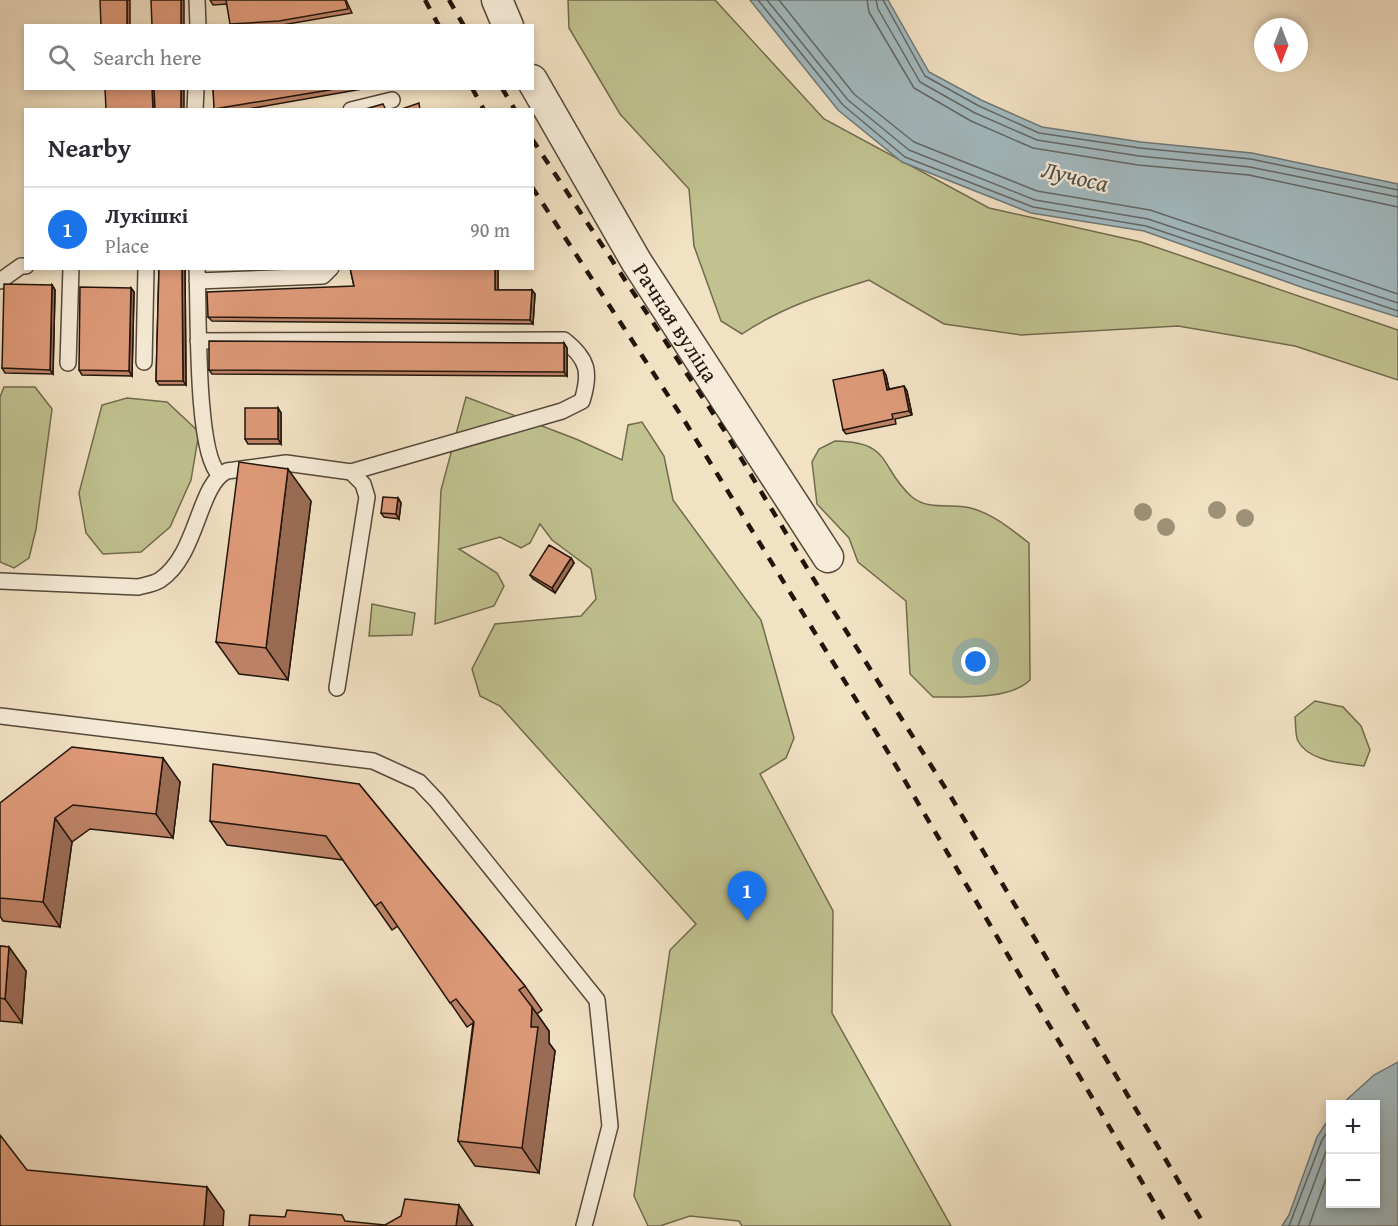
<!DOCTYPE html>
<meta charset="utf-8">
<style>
body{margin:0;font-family:"Gentium Book Plus",serif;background:#f7f7f7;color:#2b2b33}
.controls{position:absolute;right:18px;bottom:18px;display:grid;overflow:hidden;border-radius:0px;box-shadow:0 3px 9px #0003}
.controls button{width:54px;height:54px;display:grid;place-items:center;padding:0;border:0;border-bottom:2px solid #e1e1e2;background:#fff;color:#2b2b33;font:30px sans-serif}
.compass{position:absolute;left:1254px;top:18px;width:54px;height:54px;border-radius:50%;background:#fff;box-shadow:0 3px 9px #0003;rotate:180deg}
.you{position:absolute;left:976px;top:662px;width:21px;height:21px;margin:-15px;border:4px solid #fff;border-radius:50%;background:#1a73e8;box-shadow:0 0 0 9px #1a73e833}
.badge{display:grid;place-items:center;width:39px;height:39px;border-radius:50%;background:#1a73e8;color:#fff;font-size:20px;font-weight:700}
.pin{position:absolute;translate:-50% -50px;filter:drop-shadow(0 2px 3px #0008)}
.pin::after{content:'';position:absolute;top:32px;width:21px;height:18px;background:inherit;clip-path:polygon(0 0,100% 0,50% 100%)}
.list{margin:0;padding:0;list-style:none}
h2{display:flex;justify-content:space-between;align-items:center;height:78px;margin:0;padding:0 24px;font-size:26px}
h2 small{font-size:20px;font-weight:400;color:#7c7c81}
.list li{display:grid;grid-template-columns:39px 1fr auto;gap:18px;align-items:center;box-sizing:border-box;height:84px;padding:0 24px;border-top:2px solid #e1e1e2}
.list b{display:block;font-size:22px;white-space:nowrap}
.list p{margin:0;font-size:20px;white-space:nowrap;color:#7c7c81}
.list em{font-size:20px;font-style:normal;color:#7c7c81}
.icon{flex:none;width:33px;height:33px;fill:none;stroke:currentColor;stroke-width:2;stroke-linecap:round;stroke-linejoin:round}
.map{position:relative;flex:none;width:1398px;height:1226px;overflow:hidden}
.search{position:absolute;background:#fff;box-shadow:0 3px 9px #0003;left:24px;top:24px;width:510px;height:66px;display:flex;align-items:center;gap:15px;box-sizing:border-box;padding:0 21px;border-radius:0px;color:#7c7c81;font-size:22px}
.panel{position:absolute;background:#fff;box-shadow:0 3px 9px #0003;left:24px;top:108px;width:510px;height:162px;border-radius:0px}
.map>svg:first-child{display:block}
.green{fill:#c0c290;stroke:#706b4e;stroke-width:1.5}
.water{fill:#a2bac0;stroke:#6e7878;stroke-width:1.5}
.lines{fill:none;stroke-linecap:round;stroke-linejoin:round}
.shore{stroke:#626766;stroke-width:1.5}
.service-casing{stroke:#554839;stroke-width:18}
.minor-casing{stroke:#554839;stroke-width:33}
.service{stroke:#f7ecd9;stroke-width:15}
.minor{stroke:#f7ecd9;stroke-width:30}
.rail{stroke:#21140b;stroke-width:4.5;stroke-dasharray:10 10;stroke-linecap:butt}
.tree{fill:#9e9278}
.wall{fill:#bf8468;stroke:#21140b;stroke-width:1.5}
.shaded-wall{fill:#9b6c55;stroke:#21140b;stroke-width:1.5}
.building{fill:#de9a79;stroke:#21140b;stroke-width:1.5}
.labels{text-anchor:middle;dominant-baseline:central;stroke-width:4.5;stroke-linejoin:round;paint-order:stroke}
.street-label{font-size:22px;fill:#21140b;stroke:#f7ecd9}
.water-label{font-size:24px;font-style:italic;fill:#4e4e4a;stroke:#f7ecd9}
</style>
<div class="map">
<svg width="1398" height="1226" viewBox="0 0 1398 1226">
<rect width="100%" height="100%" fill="#f2e2c4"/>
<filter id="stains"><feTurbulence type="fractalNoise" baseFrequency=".00333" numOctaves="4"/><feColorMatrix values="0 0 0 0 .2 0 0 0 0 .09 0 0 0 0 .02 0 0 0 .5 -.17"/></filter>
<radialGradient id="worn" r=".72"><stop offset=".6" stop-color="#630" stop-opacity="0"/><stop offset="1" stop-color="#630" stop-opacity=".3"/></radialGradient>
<path class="green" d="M568,0H715L824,119L989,208L1141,242L1398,330V380L1295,346L1178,326L1021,335L944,324L869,280C824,294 782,307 742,334L721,321L694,246L689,189L620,114L569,28Z
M4,387H35L52,409L36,529L29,558L14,568L0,562V397Z
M466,397L576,439L622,460L628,425L642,422L664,456L673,500L761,620L794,738L786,758L760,774L833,911L832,1013L951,1226H742L739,1221L690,1216L660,1226H648L634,1196L670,950L696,924L500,706L480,696L472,669L495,624L581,616L596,599L591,569L552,540L540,524L530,543L521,548L500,537L459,549L497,573L504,586L494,606L435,624L441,490Z
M127,398L167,402L199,432L191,480L170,527L141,552L103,554L86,533L79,493L102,405Z
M835,441C894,442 878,467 912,497C930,512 955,502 974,509C994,515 1012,530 1029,543L1030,680C1010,700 960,697 933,697L910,674L906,601L858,562L849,538L817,504L812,462L819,449Z
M372,604L415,613L412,635L369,636Z
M1315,701L1343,707L1361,726L1370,750L1364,766C1344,763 1309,762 1298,741C1295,735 1296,724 1295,717Z"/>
<path class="water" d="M750,0H888L929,72L981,100L1042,127L1141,142L1252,153L1398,184V317L1304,288L1144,231L1031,213L902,162L838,110Z
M1398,1062V1226H1282L1289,1215L1317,1137L1330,1117V1204H1376V1104H1342L1374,1075Z"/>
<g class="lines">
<path class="shore" d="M758,0L843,105L905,157L1033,207L1146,226L1398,311
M767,0L848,100L909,150L1035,200L1148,219L1398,303
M779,0L854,94L914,142L1037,191L1150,210L1398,294
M867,0L869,12L914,88L971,121L1033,148L1138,165L1249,175L1398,207
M876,0L878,9L920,82L975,113L1037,140L1139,156L1250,167L1398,197
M883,0L925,76L979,106L1039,133L1140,148L1251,159L1398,190
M1289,1226L1322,1140L1330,1128
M1298,1226L1330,1141
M1309,1226L1330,1168"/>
<g class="service-casing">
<path id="service" d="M197,0L198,26
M195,110L196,88
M351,110L392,100
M197,268C199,307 195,452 219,474
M0,281L21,266H26
M197,281L323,276L331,268
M198,341L564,340C588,359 591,372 582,401L562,411L351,472
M144,362L146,268
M68,363L71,268
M0,581L138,587C145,585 154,584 160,580C198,555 198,484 227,471L286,463L351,472L363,484L367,497L337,688
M0,716L373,761L419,782L437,801L597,1000L610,1126L584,1226"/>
</g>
<g class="minor-casing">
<g id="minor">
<path d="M497,0L508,26"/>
<path id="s1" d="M532,80L636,261L828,557"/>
</g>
</g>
<use href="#service" class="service"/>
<use href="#minor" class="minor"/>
<path class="rail" d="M425,0L439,26
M449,0L464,26
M472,88L484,110
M502,88L515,110
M532,139L724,430L819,588L951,797L1205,1226
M532,187L684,420L879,737L1168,1226"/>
</g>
<g class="tree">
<circle cx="1217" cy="510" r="9"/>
<circle cx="1143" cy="512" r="9"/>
<circle cx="1245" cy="518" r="9"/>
<circle cx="1166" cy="527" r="9"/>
</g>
<path class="wall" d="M210,0H346L352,13L282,25L231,26L227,4L213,5Z
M213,88H368L242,110H215Z
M159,268H185L186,385H159L156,381Z
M350,268H498V290H532L535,294L533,324L212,321L208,317L354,286Z
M52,285L55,290L53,374L5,373L2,368Z
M131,288L134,292L132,376L82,375L79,370Z
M564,343L567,348V376L212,374L209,370Z
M883,370L886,375L889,389L904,386L907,391L912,415L895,419L896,424L846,434L843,430Z
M278,408L281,413V444H248L245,439Z
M398,498L401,503L399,519L384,517L381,513Z
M311,501L288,680L239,674L216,642Z
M571,558L574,563L555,593L533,579L530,575Z
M180,782L173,838L90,829L72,842L60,927L3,921L0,916V803Z
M359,784L525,986L542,1010L537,1014L549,1031V1043L555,1051L539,1173L475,1166L458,1141L473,1023L467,1027L398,926L392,930L343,860L227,845L210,821Z
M0,946L9,947L26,971L22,1023L0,1021Z"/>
<path class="shaded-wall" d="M127,0H130V26H127Z
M181,0H184V26H181Z
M152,88H155L156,110H153Z
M181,88H184V110H181Z
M182,268H185L186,385L183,381Z
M495,268H498V294L495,290Z
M52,285L55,290L53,374L50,370Z
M131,288L134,292L132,376L129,371Z
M532,290L535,294L533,324L530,320Z
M564,343L567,348V376L564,372Z
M883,370L886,375L890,394L887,390Z
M904,386L907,391L912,415L909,411Z
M278,408L281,413V444L278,439Z
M288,469L311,501L288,680L266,648Z
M398,498L401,503L399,519L396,514Z
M571,558L574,563L555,593L552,588Z
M163,758L180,782L173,838L156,814Z
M55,818L72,842L60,927L43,902Z
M9,947L26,971L22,1023L5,999Z
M532,1007L549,1031V1043L555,1051L539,1173L522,1148Z
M207,1187L224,1211L223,1226H204Z
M459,1205L473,1226H456Z"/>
<path class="building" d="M100,0H127V26H101Z
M151,0H181V26H152Z
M226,0H345L348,9L279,21L230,24Z
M105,88H152L153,110H106Z
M154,88H181V110H155Z
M213,88H341L214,109Z
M419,103L420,110H399Z
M383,104L386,110H362Z
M159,268H182L183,381H156Z
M350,268H495V290H532L530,320L208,317L207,292L354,286Z
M4,284L52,285L50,370L2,368Z
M80,287L131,288L129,371L79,370Z
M209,341L564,343V372L209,370Z
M883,370L887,390L904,386L909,411L892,414L893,419L843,430L833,380Z
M245,408H278V439H245Z
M239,462L288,469L266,648L216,642Z
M383,497L398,498L396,514L381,513Z
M549,545L571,558L552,588L530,575Z
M72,747L163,758L156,814L73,805L55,818L43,902L0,898V803Z
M213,764L359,784L525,986L519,990L532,1007L531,1027H538L522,1148L458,1141L474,1022L456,999L450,1003L381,902L375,906L326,836L210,821Z
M0,946L9,947L5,999L0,998Z
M0,1135L27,1170L207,1187L204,1226H1L0,1225Z
M405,1199L459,1205L456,1226H249L250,1215L285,1217L287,1210L342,1215L345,1221L385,1225L401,1216Z"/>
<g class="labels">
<g class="street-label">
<text stroke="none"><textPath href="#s1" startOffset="282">Рачная вуліца</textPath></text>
</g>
<g class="water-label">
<text transform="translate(1075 176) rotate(13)">Лучоса</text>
</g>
</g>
<rect width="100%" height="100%" filter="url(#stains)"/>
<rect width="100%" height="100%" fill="url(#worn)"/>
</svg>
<div class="controls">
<button>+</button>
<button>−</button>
</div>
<svg class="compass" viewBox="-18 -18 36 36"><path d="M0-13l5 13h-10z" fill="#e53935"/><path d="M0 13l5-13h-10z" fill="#7c7c81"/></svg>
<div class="you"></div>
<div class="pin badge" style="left:747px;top:921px">1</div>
<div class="search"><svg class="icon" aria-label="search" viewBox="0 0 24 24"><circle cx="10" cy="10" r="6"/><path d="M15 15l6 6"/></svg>Search here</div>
<section class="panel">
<h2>Nearby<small></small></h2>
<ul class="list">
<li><span class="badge">1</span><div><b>Лукішкі</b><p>Place</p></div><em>90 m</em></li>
</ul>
</section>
</div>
